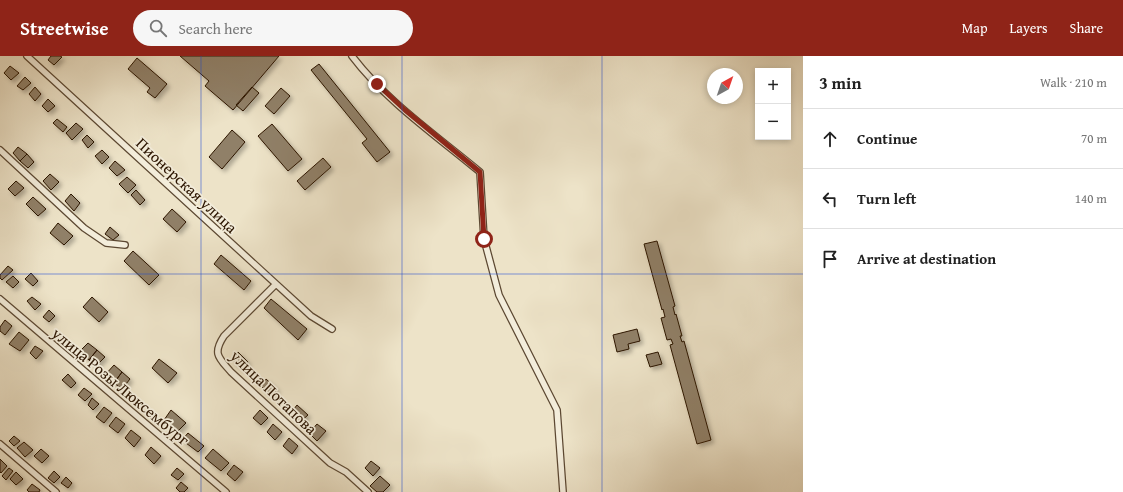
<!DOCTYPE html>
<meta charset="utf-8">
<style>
body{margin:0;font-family:"Gentium Book Plus",serif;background:#f6f6f6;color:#222}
.controls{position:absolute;right:12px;top:12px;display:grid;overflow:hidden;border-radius:0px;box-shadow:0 2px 6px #0003}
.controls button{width:36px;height:36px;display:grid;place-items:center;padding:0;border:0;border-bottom:1px solid #e0e0e0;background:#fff;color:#222;font:20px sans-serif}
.compass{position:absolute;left:707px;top:12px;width:36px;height:36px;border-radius:50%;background:#fff;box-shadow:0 2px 6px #0003;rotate:40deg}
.stop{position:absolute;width:12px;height:12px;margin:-9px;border:3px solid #8f2418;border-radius:50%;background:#fff}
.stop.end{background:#8f2418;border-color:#fff;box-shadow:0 1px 4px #0008}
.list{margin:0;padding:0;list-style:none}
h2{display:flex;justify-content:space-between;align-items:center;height:52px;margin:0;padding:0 16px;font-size:17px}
h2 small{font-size:13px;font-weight:400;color:#767676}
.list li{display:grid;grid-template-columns:26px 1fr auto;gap:12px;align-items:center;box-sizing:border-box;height:60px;padding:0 16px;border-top:1px solid #e0e0e0}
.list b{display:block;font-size:15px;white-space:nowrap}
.list em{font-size:13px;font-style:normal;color:#767676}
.icon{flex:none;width:22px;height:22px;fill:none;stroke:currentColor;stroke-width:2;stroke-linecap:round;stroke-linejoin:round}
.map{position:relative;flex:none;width:803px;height:436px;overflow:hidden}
header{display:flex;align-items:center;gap:24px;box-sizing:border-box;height:56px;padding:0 20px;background:#8f2418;color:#fff}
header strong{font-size:19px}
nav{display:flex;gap:22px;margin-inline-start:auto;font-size:14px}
.search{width:280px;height:36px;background:#f6f6f6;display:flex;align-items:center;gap:10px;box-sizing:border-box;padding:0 14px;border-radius:22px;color:#767676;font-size:15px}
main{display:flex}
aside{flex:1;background:#fff}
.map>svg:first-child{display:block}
.building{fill:#908068;stroke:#2c1500;filter:url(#shadow)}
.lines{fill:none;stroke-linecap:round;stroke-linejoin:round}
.minor-casing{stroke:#5c4832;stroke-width:8}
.minor{stroke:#f3eddb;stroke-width:5.5}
.route{stroke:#8f2418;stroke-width:5}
.grid{fill:none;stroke:#1d4ed8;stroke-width:1;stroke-opacity:0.55}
.labels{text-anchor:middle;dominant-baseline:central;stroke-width:3.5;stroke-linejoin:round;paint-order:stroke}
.street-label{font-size:16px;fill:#2c1500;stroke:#f3eddb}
</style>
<header>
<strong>Streetwise</strong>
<div class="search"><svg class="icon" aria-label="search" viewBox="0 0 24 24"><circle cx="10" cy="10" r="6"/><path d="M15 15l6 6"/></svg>Search here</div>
<nav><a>Map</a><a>Layers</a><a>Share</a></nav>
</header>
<main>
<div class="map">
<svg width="803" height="436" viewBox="0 0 803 436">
<defs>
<filter id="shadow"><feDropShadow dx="3" dy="3" stdDeviation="2" flood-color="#0004"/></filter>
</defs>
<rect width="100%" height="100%" fill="#ede3c8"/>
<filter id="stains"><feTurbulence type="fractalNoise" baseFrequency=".005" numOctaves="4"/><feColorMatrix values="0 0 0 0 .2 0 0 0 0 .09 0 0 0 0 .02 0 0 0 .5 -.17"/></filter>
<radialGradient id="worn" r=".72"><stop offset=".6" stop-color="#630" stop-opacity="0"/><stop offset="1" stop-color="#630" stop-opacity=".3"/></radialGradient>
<path class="building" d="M51,0H60L62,1L54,9L48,4Z
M180,0H279L233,54L205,30L209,25Z
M137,2L167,28L155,42L147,36L150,32L128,13Z
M319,8L390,96L377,106L362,87L367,83L311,14Z
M10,10L19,17L11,24L4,17Z
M25,21L31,27L23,34L17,30Z
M35,31L41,38L35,45L29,38Z
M252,31L259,37L243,55L236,49Z
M281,32L290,40L274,58L265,50Z
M48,43L55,50L48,56L42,50Z
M57,63L67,71L63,76L53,67Z
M76,67L83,73L72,84L66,77Z
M272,68L302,103L288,115L258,80Z
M232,74L245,86L222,113L209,101Z
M87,79L94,86L88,92L82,84Z
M18,91L27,98L20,105L13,97Z
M102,94L109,101L102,108L95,100Z
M27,98L34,106L28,112L20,105Z
M323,102L331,111L305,134L297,125Z
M115,105L125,114L117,120L109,112Z
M50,118L59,126L51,134L43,125Z
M127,121L136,129L128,137L119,128Z
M16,125L24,132L15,140L8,133Z
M136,134L145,144L140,149L131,139Z
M71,138L80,147L74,155L65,145Z
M33,141L46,153L38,160L26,148Z
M172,153L186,166L177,176L163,163Z
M58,167L73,180L64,189L50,177Z
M110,171L119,179L113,184L105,178Z
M657,185L675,250L673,251L675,259L676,258L682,280H680L682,286L684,285L711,384L697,388L670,289L673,288L671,283L667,284L661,262L665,261L663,253L662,254L644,188Z
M133,195L159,219L149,229L124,205Z
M221,199L251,225L244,234L214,208Z
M8,210L13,214L2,224L0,222V219Z
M31,217L38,225L33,230L25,223Z
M13,220L19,226L13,232L6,226Z
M32,241L41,248L35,254L27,245Z
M92,241L108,256L99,266L83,251Z
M271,243L307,273L298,284L264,252Z
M49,254L55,260L49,266L43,261Z
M5,264L12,270L5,279L0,275V271Z
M637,273L640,285L628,288L629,293L617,296L613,279Z
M19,276L29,284L20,295L9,288Z
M88,287L97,294L89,304L79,296Z
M35,290L43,295L36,303L30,297Z
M97,294L105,301L96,310L89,304Z
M238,296L248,306L242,313L232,304Z
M658,296L662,308L650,311L646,299Z
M159,303L177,317L168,327L152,312Z
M114,309L122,316L114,327L105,319Z
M122,316L130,323L122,333L114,327Z
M68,318L76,327L71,332L62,324Z
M266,323L277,333L271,340L261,330Z
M84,332L92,338L85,345L78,339Z
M92,342L99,348L93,354L88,349Z
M297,349L308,359L299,367L290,358Z
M104,351L112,357L104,367L96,361Z
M171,354L186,367L178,375L164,364Z
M260,354L268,362L261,369L253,362Z
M116,361L125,368L118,377L109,370Z
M273,368L282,376L275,384L267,376Z
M317,368L326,375L317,385L309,377Z
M131,374L141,382L134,391L125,382Z
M188,377L204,390L198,396L182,384Z
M14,380L20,385L14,390L9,385Z
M289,382L298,390L292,398L283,390Z
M24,386L33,394L25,401L17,392Z
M151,391L161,400L154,408L145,399Z
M41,393L49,400L42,407L34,400Z
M213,393L229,407L221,415L205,402Z
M0,403L7,410L1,417L0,416Z
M371,405L380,412L373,420L365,412Z
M234,409L243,416L235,425L227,418Z
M9,412L13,415L6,424L2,420Z
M177,412L184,418L178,424L171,419Z
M54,415L60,421L54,427L48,422Z
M16,416L23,423L16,429L10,423Z
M380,420L390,429L383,436H377L370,430Z
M66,421L72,427L68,432L61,427Z
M181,426L188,432L184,436H180L176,432Z
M32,428L40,434L39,436H29L27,434Z"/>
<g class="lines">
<g class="minor-casing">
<path id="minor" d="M27,0L311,260L332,273
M352,0C386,45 437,80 480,116L484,183L499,239L557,354L563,436
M0,94L84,172L106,187L125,189
M276,228L224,280C212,298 219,302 231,316L330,407L346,416L368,436
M0,243L226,436
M0,388L56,436"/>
</g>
<use href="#minor" class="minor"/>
</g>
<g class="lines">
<path class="route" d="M377,28L405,54L480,116L484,183"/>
</g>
<path class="grid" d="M201,0V436M402,0V436M602,0V436M0,218H803"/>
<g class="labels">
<g class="street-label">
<text transform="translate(187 129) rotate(43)">Пионерская улица</text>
<text transform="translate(121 330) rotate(40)">улица Розы Люксембург</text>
<text transform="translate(274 336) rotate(44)">улица Потапова</text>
</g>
</g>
<rect width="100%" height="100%" filter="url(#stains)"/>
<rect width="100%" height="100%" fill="url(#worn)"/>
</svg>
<div class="controls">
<button>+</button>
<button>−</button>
</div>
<svg class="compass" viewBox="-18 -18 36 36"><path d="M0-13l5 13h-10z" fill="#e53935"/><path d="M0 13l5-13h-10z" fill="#767676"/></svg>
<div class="stop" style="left:484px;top:183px"></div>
<div class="stop end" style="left:377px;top:28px"></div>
</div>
<aside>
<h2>3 min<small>Walk · 210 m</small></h2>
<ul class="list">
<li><svg class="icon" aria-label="ahead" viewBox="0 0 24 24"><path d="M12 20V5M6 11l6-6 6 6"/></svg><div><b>Continue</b></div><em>70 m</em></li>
<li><svg class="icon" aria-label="left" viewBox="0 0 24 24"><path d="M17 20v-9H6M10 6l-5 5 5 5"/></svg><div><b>Turn left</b></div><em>140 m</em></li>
<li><svg class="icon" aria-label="arrive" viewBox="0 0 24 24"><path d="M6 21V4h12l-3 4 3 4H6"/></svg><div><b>Arrive at destination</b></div></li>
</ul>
</aside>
</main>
